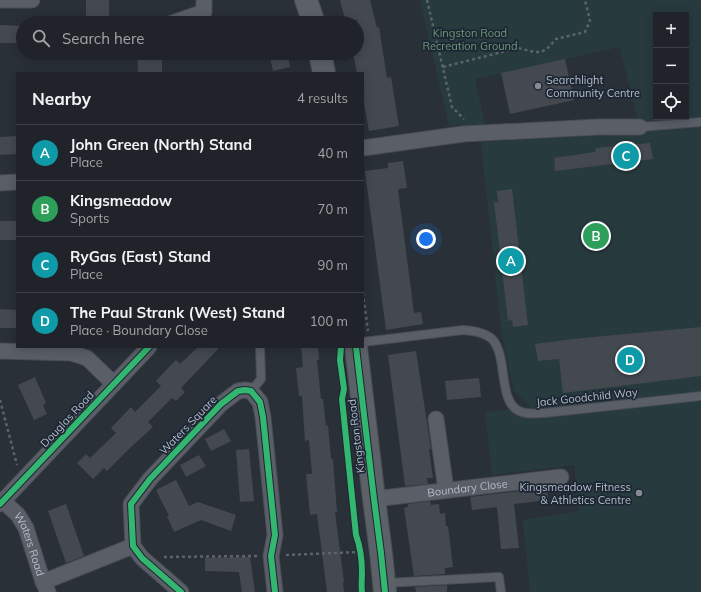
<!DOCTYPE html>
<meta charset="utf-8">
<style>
body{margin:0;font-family:Mulish,sans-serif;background:#2d3036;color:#f1f3f6}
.controls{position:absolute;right:12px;top:12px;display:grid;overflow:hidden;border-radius:0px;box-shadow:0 2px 10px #0003}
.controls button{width:36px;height:36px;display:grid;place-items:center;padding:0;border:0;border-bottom:1px solid #3d4147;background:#20242a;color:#f1f3f6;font:20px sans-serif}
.you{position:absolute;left:426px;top:239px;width:14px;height:14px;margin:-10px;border:3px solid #fff;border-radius:50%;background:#1a73e8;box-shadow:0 0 0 6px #1a73e833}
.badge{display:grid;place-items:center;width:26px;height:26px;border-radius:50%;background:#b45309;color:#fff;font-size:13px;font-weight:700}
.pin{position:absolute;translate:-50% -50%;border:2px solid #fff;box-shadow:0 1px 4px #0006}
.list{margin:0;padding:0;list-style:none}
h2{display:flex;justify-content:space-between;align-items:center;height:52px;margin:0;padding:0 16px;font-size:17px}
h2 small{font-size:13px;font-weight:400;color:#a2a4a8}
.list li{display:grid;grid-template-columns:26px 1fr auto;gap:12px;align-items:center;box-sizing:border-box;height:56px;padding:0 16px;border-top:1px solid #3d4147}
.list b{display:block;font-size:15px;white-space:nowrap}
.list p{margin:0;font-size:13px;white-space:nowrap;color:#a2a4a8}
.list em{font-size:13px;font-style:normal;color:#a2a4a8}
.icon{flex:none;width:22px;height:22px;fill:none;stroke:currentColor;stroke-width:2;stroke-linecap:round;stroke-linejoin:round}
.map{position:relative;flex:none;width:701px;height:592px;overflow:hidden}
.search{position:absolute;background:#20242a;box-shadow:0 2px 10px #0003;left:16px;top:16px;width:348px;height:44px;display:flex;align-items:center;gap:10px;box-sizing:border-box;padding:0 14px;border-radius:22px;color:#a2a4a8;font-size:15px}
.panel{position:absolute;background:#20242a;box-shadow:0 2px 10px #0003;left:16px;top:72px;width:348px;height:276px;border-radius:0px}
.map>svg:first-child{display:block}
.green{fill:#273a3e;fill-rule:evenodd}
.building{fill:#444950}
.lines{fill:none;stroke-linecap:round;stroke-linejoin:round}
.service-casing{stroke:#484c53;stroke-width:10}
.minor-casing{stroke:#484c53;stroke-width:17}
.primary-casing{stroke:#484c55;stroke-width:24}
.path{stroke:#5d636a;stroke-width:2.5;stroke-dasharray:3 3;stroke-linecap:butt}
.service{stroke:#5a5e66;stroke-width:8}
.minor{stroke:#5a5e66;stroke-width:15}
.primary{stroke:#5c6168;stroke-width:22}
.cycleway-casing{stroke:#1d2633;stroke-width:8}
.cycleway{stroke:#33b770;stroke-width:6}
.poi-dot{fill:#848b96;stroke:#1d2633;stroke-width:1.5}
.labels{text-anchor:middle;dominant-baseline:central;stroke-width:3.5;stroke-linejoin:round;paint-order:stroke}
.park-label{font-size:11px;fill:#6b9a76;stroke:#1d2633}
.poi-label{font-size:11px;fill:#b4bcc9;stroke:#1d2633;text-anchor:start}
.street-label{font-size:11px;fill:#b4bcc9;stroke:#1d2633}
</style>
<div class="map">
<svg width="701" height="592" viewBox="0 0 701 592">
<rect width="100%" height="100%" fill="#2a3038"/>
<path class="green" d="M420,0H701V592H530L523,520L579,511L574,465L492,475L485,412L531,407L514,391L501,330L481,142L641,133L620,47L475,79L486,128H470L459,124L449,126ZM656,15H686V117H656Z"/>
<path class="building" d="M86,0H109V23H86Z
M340,0H370L377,28L379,27L387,78L391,77L399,126L369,131L363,97V73H357L353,53H357V20L346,23Z
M0,25L23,26V43H0Z
M137,53H162V72H138Z
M269,53H287L290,67L273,71Z
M565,59L574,100L510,114L501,73Z
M17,136V154L0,155V137Z
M650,143L653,159L555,171L554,158L595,152L596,148Z
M403,161L407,188L398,189L414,313L421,312L423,324L386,330L365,171L388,168V163Z
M512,189L528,325L513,327L512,320L508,321L494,202H498L497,191Z
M0,221H17V240H0Z
M0,309L17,310V328H0Z
M701,327V376L563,393L559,359L538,361L535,344L573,339Z
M198,347H220L181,388L185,392L176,401L172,398L148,422L153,427L130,448L107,471L104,468L93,479L77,463L86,454L90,458L116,433L111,428L131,407L135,412L161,386L156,381L167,369L176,360L180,364Z
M301,347H318L319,360H317L321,399H323L326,426L328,425L331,459H333L337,512H335L344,582H343L344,592H327L317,514L310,515L306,474H312L309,440L305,441L302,396H299L296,368L303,367Z
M416,351L431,449H429L433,478H427L428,484L405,486L388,355Z
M35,377L46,403L43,405L47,414L34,420L18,385Z
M479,378L481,397L447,400L445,381Z
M224,429L231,441L211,451L205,439Z
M249,449L254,501L240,502L236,450Z
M199,455L206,466L186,477L180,465Z
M176,480L189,506L198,502L236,515L231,531L201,520L174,532L167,516H169L156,490Z
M547,488L548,500L514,504L519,548L501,549L497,507L472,510L470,497Z
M430,501L431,505L439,504L440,514L445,513L446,526H448L453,567L445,568V574L414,576L404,508L408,507V504Z
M66,504L84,556L66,563L48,511Z
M250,557L255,592H242L239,572L205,571V558Z
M447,585V592H416L415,587Z"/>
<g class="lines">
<g class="service-casing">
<path id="service" d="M640,127L701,122
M363,342L463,330C473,331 484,332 492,339C510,358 495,409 526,413C532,414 539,413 545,413L701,396
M251,391L261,379L260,347
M385,583L499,577L501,592"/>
</g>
<g class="minor-casing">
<g id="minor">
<path d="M0,0H32"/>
<path d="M172,23L204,12V0"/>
<path d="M363,148L463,134L598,127H640"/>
<path d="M0,183L17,182"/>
<path d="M0,351L71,353L87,358L114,384"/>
<path d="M436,419L446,490"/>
<path id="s1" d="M374,499L561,477"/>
<path id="s2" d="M3,501L18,515L26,528L43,582L48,592"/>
<path d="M0,504L149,347"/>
<path d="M43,582L133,546"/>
<path d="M181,592L142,558L133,546L131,504L150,479L221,404L238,391L245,390L251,391L260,402L263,417L275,535L271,556L275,592"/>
</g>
</g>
<g class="primary-casing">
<path id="primary" d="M306,0L314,23
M320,53L324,73
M356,347L374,499L381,553L385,592"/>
</g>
<path class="path" d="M427,0L452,107L464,119
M443,67L518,48L534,52H541L547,49L556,39L585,32L590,21L585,0
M363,293L368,331
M0,400L17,465
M344,416L356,535C360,546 362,561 362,573C362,579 361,585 362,592
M286,555L360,552
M164,557L257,556"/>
<use href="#service" class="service"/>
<use href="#minor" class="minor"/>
<use href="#primary" class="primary"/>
<g class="cycleway-casing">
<path id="cycleway" d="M341,347L340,360L344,389L342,399L356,535C360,546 362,561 362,573C362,579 361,585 362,592
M356,347L374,499L381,553L385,592
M0,504L149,347
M181,592L142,558L133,546L131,504L150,479L221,404L238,391L245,390L251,391L260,402L263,417L275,535L271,556L275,592"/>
</g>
<use href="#cycleway" class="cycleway"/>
</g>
<g class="poi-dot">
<circle cx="538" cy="86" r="4"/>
<circle cx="639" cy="493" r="4"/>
</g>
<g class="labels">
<g class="park-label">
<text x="470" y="33">Kingston Road<tspan x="470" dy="13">Recreation Ground</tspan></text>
</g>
<g class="poi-label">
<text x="546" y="80">Searchlight<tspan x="546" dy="13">Community Centre</tspan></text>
<text x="631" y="487" text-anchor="end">Kingsmeadow Fitness<tspan x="631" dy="13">&amp; Athletics Centre</tspan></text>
</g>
<g class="street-label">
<text transform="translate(587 397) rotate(-6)">Jack Goodchild Way</text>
<text transform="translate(67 419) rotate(-47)">Douglas Road</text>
<text transform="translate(188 425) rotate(-46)">Waters Square</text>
<text transform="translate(356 436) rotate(-97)">Kingston Road</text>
<text stroke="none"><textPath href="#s1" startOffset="94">Boundary Close</textPath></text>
<text stroke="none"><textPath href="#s2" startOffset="52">Waters Road</textPath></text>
</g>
</g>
</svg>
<div class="controls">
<button>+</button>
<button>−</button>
<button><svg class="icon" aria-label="locate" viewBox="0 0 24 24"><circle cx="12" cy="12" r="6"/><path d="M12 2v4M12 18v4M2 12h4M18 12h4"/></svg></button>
</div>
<div class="you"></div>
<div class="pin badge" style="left:511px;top:261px;background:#0f9aa8">A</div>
<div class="pin badge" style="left:596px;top:236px;background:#2e9e5b">B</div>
<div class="pin badge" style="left:626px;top:156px;background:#0f9aa8">C</div>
<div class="pin badge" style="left:630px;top:360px;background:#0f9aa8">D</div>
<div class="search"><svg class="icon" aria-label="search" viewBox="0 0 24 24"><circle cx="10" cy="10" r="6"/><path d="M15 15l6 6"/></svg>Search here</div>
<section class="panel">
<h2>Nearby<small>4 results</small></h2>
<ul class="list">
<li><span class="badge" style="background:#0f9aa8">A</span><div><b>John Green (North) Stand</b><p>Place</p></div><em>40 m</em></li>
<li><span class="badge" style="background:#2e9e5b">B</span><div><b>Kingsmeadow</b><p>Sports</p></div><em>70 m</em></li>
<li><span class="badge" style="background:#0f9aa8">C</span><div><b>RyGas (East) Stand</b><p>Place</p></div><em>90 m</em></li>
<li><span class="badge" style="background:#0f9aa8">D</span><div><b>The Paul Strank (West) Stand</b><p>Place · Boundary Close</p></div><em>100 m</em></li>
</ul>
</section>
</div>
